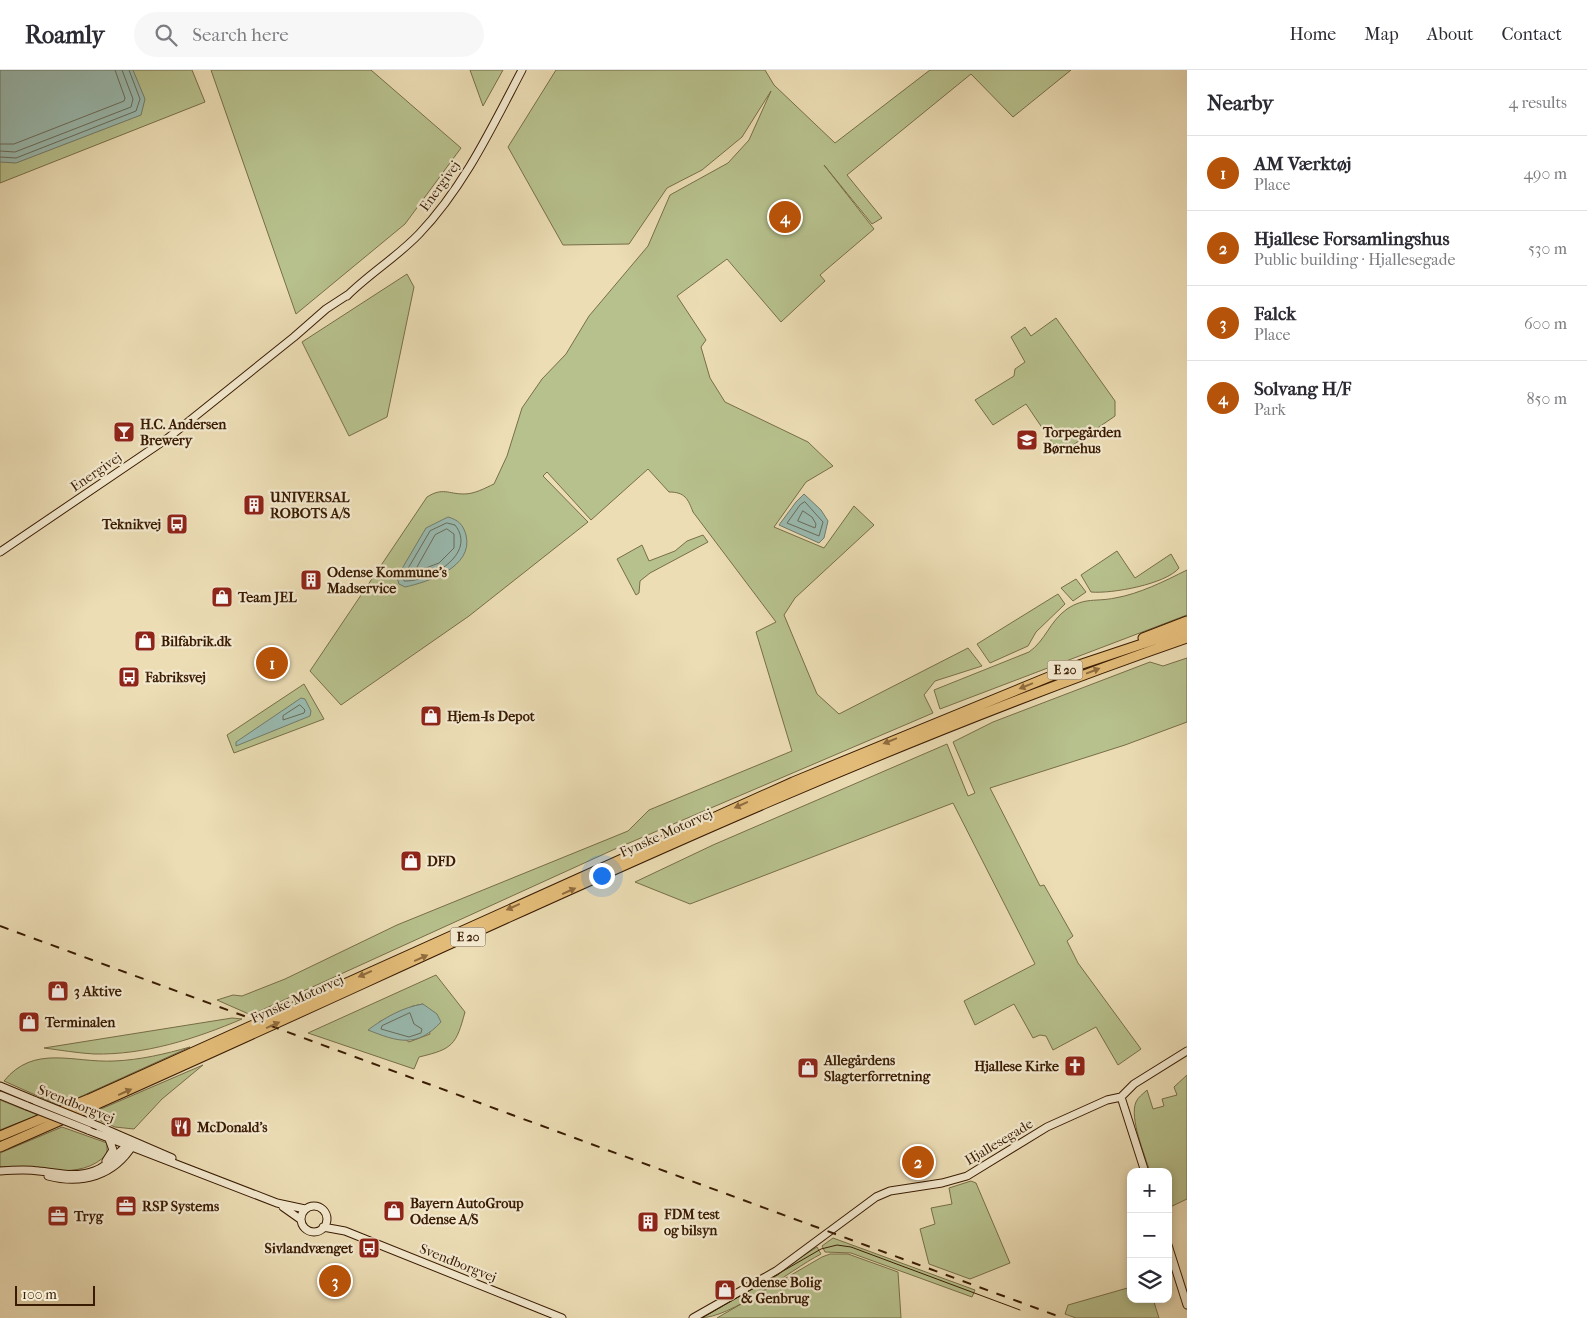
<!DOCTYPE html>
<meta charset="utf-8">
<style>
body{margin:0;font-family:"IM FELL French Canon",serif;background:#f7f7f7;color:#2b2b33}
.controls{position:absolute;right:15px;bottom:15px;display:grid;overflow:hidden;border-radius:10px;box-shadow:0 2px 8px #0003}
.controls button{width:45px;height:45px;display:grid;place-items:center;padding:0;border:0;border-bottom:1px solid #e1e1e2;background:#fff;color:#2b2b33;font:25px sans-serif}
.scale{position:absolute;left:15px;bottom:12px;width:80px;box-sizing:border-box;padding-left:5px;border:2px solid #391b02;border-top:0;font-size:14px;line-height:18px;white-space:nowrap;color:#391b02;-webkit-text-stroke:4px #f3e9cf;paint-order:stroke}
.you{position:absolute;left:601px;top:805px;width:18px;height:18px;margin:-12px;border:4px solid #fff;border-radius:50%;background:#1a73e8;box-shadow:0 0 0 8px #1a73e833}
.badge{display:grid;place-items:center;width:32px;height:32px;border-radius:50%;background:#b45309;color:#fff;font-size:16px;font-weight:700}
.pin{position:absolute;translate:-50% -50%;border:2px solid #fff;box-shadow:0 1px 5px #0006}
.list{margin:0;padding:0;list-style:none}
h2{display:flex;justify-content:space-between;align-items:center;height:65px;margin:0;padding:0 20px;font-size:21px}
h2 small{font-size:16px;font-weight:400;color:#7c7c81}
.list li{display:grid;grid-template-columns:32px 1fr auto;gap:15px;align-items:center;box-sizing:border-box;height:75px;padding:0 20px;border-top:1px solid #e1e1e2}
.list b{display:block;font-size:19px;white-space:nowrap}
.list p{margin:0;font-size:16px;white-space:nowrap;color:#7c7c81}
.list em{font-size:16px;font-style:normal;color:#7c7c81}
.icon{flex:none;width:28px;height:28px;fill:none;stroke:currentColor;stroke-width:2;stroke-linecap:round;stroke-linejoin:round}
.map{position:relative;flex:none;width:1187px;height:1248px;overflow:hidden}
header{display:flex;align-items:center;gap:30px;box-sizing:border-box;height:70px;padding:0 25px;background:#fff;border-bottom:1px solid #e1e1e2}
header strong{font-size:24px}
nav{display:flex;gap:28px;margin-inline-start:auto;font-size:18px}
.search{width:350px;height:45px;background:#f7f7f7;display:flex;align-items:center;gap:12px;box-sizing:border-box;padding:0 18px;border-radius:28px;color:#7c7c81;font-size:19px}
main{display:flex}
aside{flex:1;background:#fff}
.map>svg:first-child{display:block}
.green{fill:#b7c18d;stroke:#786e48;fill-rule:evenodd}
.water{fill:#99bbb1;stroke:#737b6b}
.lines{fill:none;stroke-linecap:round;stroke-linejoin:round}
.shore{stroke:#696b5a;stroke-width:1}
.secondary-casing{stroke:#391b02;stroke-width:9}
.highway-casing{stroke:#391b02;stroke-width:11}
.secondary{stroke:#f3e9cf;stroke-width:7}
.highway{stroke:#e6be7a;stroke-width:9}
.tram{stroke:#391b02;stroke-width:1}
.rail{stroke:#391b02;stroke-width:2;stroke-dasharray:9 9;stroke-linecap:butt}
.secondary-bridge-casing{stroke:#391b02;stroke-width:9;stroke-linecap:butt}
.secondary-bridge{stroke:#f3e9cf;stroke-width:7}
.oneway{fill:#906c3e}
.labels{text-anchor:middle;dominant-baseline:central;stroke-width:4.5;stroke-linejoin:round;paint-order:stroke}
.shield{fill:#f3e9cf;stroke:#715940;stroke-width:1}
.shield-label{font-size:12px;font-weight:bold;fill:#391b02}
.street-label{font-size:14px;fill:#391b02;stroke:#f3e9cf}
.poi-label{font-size:14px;font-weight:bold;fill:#391b02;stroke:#f3e9cf;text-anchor:start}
</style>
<header>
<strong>Roamly</strong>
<div class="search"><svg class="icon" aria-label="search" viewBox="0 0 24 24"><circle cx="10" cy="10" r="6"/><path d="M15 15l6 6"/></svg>Search here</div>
<nav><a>Home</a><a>Map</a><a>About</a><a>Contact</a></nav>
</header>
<main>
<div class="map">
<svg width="1187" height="1248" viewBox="0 0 1187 1248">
<rect width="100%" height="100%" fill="#ecddb5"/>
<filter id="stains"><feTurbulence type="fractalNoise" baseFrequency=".004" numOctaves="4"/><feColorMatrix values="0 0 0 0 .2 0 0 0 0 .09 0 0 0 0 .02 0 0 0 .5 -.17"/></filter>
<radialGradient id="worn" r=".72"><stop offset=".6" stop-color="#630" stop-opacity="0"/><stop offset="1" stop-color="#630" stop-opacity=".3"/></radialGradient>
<path class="green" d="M0,0H192L205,32L0,113Z
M211,0H371L461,78L405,154L296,244Z
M470,0H503L483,36Z
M556,0H765L774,15L835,73L930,0H1071L1013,47L971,4L847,105L882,148L872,154L824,95L874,159L820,205L825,211L781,252L727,189L677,226L706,270L701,277L710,308L725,332L808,372L833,396L806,412L774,457L824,478L854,436L874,455L795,528L784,545L817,624L839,644L968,578L982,596L935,611L924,625L933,643L615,779L251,945L217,930L233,925L242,926L285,909L397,855L628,761L649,740L792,681L756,562L776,552L693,442C688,429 685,422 669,422L648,399L591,450L547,402L543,406L588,452L469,546L341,635L310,601L427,427C443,417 448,424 464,424C475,424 485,418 494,414L507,386L522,338L542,309L566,284L589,246L648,176L670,125L728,93L749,70L771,21L742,67L702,100L667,118L629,174L563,175L508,77Z
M407,204L414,217L387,347L349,366L302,272Z
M1056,248L1115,331V346L1060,384L1026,334L993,355L975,330L1014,306L1015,299L1025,292L1011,267L1025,257L1031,266Z
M703,465L708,472L650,503L640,511L639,523L636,525L617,489L642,475L649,491L675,481L687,471Z
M1117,481L1135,508L1171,484L1179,498C1166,514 1112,524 1091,522L1081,505Z
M1187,500V545L940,639L934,620L1029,582C1046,570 1049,552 1067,539C1085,527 1096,532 1115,528C1139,524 1165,511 1187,500Z
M1076,509L1086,522L1073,531L1061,518Z
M1058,524L1065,534L1036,562L1028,576L990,593L977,574Z
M1187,588V652L1125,675L990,718L1040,816L1044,815L1073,866L1067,871L1078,893L1141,979L1118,995L1096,957L1053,980L1046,966L1040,965L1033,968L1014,934L975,955L964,931L1035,894L953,733L690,834L635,812L713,775L947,674L968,726L975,723L953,672L993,652L1150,592L1163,596Z
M304,614L324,649L234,683L227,665Z
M436,905L465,942C456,975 453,979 419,987L414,999L308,963ZM423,934L430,964L409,972L379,952L413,936Z
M232,948L242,949C195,969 145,985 94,984C77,983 60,980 44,978Z
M190,977L60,1036L4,1011C34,974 73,993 114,991C140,990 165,984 190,977Z
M203,995L162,1029L134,1059L115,1057L87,1045Z
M1187,1005V1129L1168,1138V1102H1150C1145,1085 1129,1048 1136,1032C1138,1027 1143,1024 1147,1020L1153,1039L1164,1036L1162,1029L1177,1025L1174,1017Z
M0,1030L38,1045L0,1060Z
M62,1057L107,1073V1084C80,1113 35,1095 0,1097V1083Z
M971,1111L976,1113L1010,1193L970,1209L929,1194L920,1159L935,1154L931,1138L952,1134L949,1118Z
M833,1168L975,1220L972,1227L851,1183L825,1182L822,1176Z
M817,1177L821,1184C788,1201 733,1248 699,1248L740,1226Z
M830,1184H848L898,1202L901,1248H717L822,1187Z
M1131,1217V1229H1153L1159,1248H1076L1065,1244L1068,1235Z"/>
<path class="water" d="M0,0H133L145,29L141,45L16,93L0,92Z
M804,424L821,440L828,451L824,468L819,473L779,455L796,432Z
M448,447C458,450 463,454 466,465C474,497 428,512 405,517L399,514L397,507L426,458Z
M301,628L305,629L311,641L310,646L236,676V672Z
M423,934L437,944L441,952C417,978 398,972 368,960C384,948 403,937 423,934Z"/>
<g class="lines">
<path class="shore" d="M0,74H14L124,31L125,28L115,0
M0,81L15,82L131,37L133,29L122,0
M0,87L16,88L136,41L140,29L129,0
M805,432L823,452L819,466L787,453L800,435Z
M803,441L812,447L816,454L815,458L798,451Z
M447,453L455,455C478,484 429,512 404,511L403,507L430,461Z
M447,459L454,464V478L439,493L418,501L417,497L435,465Z
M300,635L305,640L304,643L283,650V646Z
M410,943L414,954L422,959L421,963L409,967L381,959L382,956Z"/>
<g class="secondary-casing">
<path id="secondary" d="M347,226C369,204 397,187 419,164C464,117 492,57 522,0
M0,482L168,368L294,267L326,239L349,224
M0,1016L36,1031
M0,1025L27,1036
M1121,1027L1145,1102
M98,1056L172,1088
M88,1060L277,1133L305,1139
M106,1091L113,1080L109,1069
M0,1101C12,1100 27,1099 39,1101C58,1103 75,1108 94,1101C111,1096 118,1078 134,1072
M48,1106C82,1115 114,1106 133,1075
M301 1149a13 13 0 1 1 26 0a13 13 0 1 1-26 0Z
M283,1137L300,1149
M323,1157L345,1161L562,1248
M1168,1175L1187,1235
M693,1248L776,1201L876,1127L890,1121L942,1113L967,1106L1047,1057L1107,1030L1121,1027L1134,1014L1187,981"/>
</g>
<g class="highway-casing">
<path id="highway" d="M1143,568L1187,551
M0,1066L89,1029L793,712L1073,597L1187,559
M0,1077C395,905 780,709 1187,568"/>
</g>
<use href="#secondary" class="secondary"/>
<use href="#highway" class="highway"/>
<path class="tram" d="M702,1248L821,1179L837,1175L851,1177L1020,1240"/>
<path class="rail" d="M0,856L1063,1248"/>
<g class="secondary-bridge-casing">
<path id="secondary-bridge" d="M36,1031L98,1056
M27,1036L88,1060"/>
</g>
<use href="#secondary-bridge" class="secondary-bridge"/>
</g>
<defs><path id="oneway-solid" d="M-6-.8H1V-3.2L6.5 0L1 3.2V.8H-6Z" transform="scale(1.25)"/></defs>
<g class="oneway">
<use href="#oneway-solid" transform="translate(1093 601) rotate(-21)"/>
<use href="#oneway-solid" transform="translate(1026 616) rotate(158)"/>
<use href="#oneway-solid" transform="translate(890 671) rotate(158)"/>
<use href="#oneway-solid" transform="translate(741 735) rotate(156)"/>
<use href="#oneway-solid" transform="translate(569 821) rotate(-24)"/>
<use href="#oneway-solid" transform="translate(513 837) rotate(156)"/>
<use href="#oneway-solid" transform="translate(421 888) rotate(-24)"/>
<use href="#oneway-solid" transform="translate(365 904) rotate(156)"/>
<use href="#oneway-solid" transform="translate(273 955) rotate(-24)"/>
<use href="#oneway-solid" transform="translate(125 1022) rotate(-24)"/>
</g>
<defs>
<g id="bar-square" transform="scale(1.125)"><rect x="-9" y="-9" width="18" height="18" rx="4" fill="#8f2418" stroke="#f3e9cf"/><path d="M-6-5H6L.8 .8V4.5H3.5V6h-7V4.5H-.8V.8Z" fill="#fff"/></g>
<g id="school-square" transform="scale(1.125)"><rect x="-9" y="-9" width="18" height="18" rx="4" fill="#8f2418" stroke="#f3e9cf"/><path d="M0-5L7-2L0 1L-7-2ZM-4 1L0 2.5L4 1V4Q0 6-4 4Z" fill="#fff"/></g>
<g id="building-square" transform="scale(1.125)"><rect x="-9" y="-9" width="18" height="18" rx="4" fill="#8f2418" stroke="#f3e9cf"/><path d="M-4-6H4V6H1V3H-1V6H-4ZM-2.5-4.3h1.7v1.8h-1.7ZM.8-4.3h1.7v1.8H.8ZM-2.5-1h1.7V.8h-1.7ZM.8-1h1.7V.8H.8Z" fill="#fff"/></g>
<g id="bus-square" transform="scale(1.125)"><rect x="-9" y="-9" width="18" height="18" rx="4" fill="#8f2418" stroke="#f3e9cf"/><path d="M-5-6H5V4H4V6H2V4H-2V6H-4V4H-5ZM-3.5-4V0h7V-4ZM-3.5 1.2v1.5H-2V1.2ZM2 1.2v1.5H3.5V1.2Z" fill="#fff"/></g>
<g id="shop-square" transform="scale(1.125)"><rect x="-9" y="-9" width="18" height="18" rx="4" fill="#8f2418" stroke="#f3e9cf"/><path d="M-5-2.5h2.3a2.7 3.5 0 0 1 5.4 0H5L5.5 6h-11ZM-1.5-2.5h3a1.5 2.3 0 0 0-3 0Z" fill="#fff"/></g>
<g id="church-square" transform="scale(1.125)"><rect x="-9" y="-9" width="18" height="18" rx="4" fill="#8f2418" stroke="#f3e9cf"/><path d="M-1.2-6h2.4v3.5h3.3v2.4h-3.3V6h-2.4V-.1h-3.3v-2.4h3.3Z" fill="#fff"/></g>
<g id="restaurant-square" transform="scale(1.125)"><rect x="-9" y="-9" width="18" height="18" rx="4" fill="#8f2418" stroke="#f3e9cf"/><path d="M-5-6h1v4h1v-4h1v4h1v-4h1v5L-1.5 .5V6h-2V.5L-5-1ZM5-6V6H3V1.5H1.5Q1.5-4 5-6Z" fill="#fff"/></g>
<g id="office-square" transform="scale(1.125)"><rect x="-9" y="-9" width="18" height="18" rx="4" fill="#8f2418" stroke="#f3e9cf"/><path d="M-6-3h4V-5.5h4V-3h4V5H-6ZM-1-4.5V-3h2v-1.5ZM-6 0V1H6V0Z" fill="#fff"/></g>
</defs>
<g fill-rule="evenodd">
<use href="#bar-square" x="124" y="362"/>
<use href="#school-square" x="1027" y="370"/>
<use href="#building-square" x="254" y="435"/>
<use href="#bus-square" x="177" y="454"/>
<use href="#building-square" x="311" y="510"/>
<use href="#shop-square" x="222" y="527"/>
<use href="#shop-square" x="145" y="571"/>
<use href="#bus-square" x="129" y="607"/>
<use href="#shop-square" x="431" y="646"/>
<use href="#shop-square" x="411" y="791"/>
<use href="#shop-square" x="58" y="921"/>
<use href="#shop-square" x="29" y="952"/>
<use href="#church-square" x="1075" y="996"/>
<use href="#shop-square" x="808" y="998"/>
<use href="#restaurant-square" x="181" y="1057"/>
<use href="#office-square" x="126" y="1136"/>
<use href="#shop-square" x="394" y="1141"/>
<use href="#office-square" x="58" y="1146"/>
<use href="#building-square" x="648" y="1152"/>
<use href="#bus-square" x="369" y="1178"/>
<use href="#shop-square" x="725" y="1220"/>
</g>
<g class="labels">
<g class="shield">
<rect x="1047.5" y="590.5" width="35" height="19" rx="4"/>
<rect x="450.5" y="857.5" width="35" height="19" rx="4"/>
</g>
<g class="shield-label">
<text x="1065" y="600">E 20</text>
<text x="468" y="867">E 20</text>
</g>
<g class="street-label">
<text transform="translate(440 116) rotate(-54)">Energivej</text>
<text transform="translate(96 402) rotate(-34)">Energivej</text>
<text transform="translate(666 763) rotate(-24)">Fynske Motorvej</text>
<text transform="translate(297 929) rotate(-24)">Fynske Motorvej</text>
<text transform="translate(76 1034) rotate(22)">Svendborgvej</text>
<text transform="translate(999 1072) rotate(-31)">Hjallesegade</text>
<text transform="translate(458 1193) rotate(22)">Svendborgvej</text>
</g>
<g class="poi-label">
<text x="140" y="354">H.C. Andersen<tspan x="140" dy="16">Brewery</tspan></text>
<text x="1043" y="362">Torpegården<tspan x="1043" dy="16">Børnehus</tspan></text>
<text x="270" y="427">UNIVERSAL<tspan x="270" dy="16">ROBOTS A/S</tspan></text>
<text x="161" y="454" text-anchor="end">Teknikvej</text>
<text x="327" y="502">Odense Kommune's<tspan x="327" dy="16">Madservice</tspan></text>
<text x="238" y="527">Team JEL</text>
<text x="161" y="571">Bilfabrik.dk</text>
<text x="145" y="607">Fabriksvej</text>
<text x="447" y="646">Hjem-Is Depot</text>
<text x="427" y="791">DFD</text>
<text x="74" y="921">3 Aktive</text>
<text x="45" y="952">Terminalen</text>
<text x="824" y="990">Allegårdens<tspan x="824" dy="16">Slagterforretning</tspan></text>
<text x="1059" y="996" text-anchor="end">Hjallese Kirke</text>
<text x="197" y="1057">McDonald's</text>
<text x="410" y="1133">Bayern AutoGroup<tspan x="410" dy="16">Odense A/S</tspan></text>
<text x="142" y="1136">RSP Systems</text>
<text x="664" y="1144">FDM test<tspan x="664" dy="16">og bilsyn</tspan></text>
<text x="74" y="1146">Tryg</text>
<text x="353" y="1178" text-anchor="end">Sivlandvænget</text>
<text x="741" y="1212">Odense Bolig<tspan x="741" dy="16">&amp; Genbrug</tspan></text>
</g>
</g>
<rect width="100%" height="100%" filter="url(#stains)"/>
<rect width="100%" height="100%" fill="url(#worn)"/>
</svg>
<div class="controls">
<button>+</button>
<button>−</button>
<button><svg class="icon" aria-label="layers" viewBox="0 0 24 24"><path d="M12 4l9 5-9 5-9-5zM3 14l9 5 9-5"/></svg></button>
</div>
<div class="scale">100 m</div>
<div class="you"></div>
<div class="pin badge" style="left:272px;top:593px">1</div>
<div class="pin badge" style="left:918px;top:1092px">2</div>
<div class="pin badge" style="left:335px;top:1211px">3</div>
<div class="pin badge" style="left:785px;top:147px">4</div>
</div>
<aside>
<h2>Nearby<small>4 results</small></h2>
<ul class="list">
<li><span class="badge">1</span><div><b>AM Værktøj</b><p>Place</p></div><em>490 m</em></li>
<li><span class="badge">2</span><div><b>Hjallese Forsamlingshus</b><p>Public building · Hjallesegade</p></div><em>530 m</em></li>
<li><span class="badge">3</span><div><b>Falck</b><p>Place</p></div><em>600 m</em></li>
<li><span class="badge">4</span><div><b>Solvang H/F</b><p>Park</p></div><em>850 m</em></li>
</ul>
</aside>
</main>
